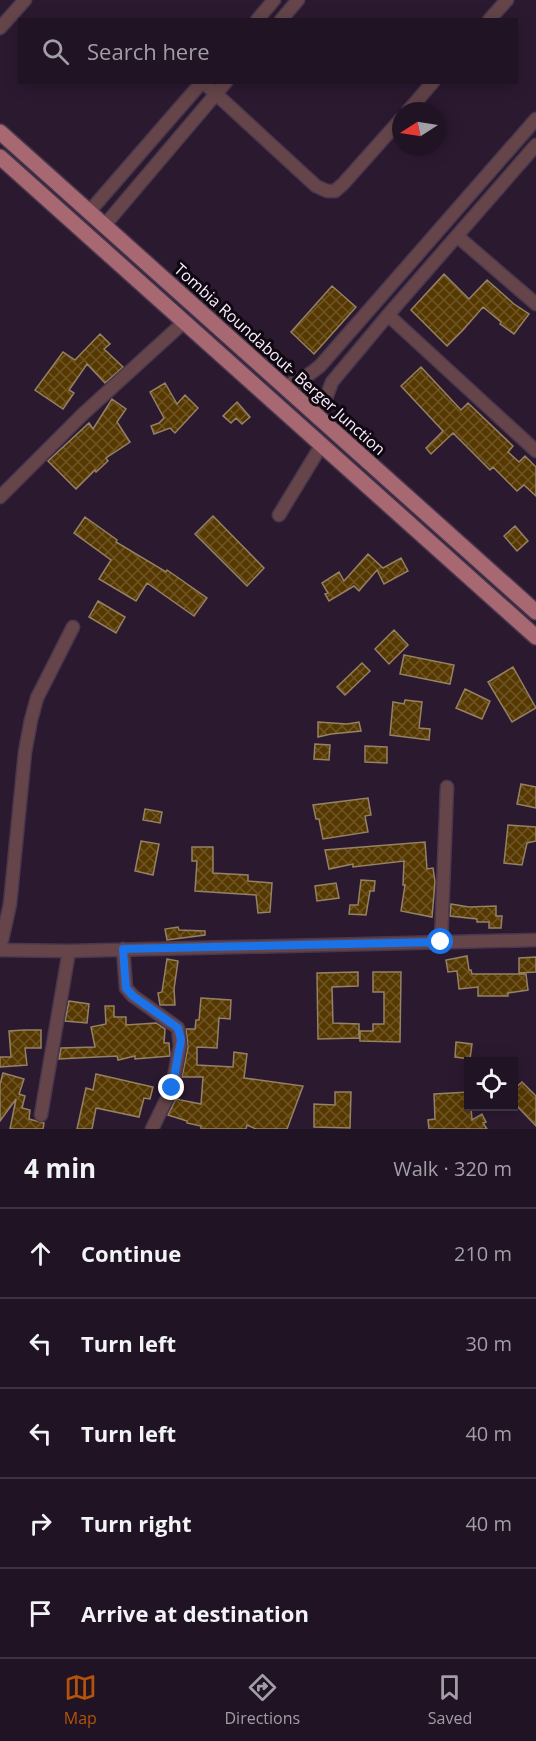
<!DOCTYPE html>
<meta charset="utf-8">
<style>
body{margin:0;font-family:"Open Sans",sans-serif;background:#2d2031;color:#f1f3f6}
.controls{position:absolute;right:18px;bottom:18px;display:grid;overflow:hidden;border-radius:0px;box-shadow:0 3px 15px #0003}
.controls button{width:54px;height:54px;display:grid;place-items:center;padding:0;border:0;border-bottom:2px solid #3d3241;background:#201324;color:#f1f3f6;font:30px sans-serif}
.compass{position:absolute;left:392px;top:102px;width:54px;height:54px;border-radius:50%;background:#201324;box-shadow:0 3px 15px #0003;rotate:258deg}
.stop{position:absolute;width:18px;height:18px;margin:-14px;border:4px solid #1a73e8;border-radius:50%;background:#fff}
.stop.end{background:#1a73e8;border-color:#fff;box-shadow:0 2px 6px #0008}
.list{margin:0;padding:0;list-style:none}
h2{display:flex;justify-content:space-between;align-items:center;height:78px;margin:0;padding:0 24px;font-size:26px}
h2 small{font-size:20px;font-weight:400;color:#a29ea6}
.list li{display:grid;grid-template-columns:39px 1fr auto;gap:18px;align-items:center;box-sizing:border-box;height:90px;padding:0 24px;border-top:2px solid #3d3241}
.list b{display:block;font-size:22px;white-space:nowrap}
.list em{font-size:20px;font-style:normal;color:#a29ea6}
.icon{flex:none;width:33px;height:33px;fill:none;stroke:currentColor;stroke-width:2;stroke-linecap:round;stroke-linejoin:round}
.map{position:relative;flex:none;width:536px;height:1129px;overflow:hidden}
.search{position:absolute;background:#201324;box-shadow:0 3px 15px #0003;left:18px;right:18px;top:18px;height:66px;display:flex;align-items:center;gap:15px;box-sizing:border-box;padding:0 21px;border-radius:0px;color:#a29ea6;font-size:22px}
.sheet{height:528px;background:#201324}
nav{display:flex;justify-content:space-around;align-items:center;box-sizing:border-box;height:84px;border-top:2px solid #3d3241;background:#201324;font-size:16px;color:#a29ea6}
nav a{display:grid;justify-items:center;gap:3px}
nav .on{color:#b45309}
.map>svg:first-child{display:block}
.building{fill:url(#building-cross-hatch);stroke:#958163;stroke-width:1.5}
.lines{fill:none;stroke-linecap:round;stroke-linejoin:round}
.minor-casing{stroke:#48374d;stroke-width:15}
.major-casing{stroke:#48374d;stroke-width:18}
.minor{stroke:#654549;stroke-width:12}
.major{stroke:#a86871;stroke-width:15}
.route{stroke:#1a73e8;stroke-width:8}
.labels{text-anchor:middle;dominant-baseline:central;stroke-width:6;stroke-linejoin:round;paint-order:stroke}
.street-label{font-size:16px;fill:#fbeefe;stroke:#0f0811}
</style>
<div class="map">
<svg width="536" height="1129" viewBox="0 0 536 1129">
<defs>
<pattern id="building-cross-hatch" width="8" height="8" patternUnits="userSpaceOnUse" patternTransform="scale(1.5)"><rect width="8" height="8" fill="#563900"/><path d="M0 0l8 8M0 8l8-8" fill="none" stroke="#6f5626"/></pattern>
</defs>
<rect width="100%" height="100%" fill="#2b1930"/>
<path class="building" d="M444,274L469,299L487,280L514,304L529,314L514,334L500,324L501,322L483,307L463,330L447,346L411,310Z
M332,286L356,307L314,354L291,332Z
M100,334L110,344L104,349L123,367L105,383L87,364L69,390L74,393L63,409L35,390L63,352L75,360Z
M421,367L461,410L468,403L513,446L508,452L519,462L525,456L536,467V496L524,485L517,491L493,467L490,470L453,433L431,454L426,448L443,431L401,386Z
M165,383L177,404L185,395L198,408L175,433L170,428L154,434L151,426L159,423L164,418L150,392Z
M112,399L126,409L117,422L130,442L106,458L108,461L96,472L95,470L76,489L48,461L89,423L93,429Z
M237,402L250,417L242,424L236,418L231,423L223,416Z
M213,516L264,568L247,586L195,534Z
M85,517L117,540L116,542L166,572L167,570L207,598L194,616L147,583L136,601L99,579L111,560L74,533Z
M515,526L528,541L517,551L504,536Z
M368,554L383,568L401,558L408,571L384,584L377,570L359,591L354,586L329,601L325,594L328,593L322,583L339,572L344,581Z
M98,601L125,617L116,633L89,617Z
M394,630L408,645L389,664L375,649Z
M404,655L454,665L450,684L400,674Z
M362,663L370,671L345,695L337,687Z
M513,667L536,708L512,722L488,682Z
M465,689L490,701L482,719L456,708Z
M405,700L422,702L419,728L430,729L429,740L390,735L393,702L404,704Z
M318,722L347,724L359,722L361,731L331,734L318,737Z
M315,744L330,745L329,760L314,759Z
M365,746L387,747V763L365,762Z
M521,784L536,787V808L517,804Z
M368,798L371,815L365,816L368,832L323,839L319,819H316L313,805Z
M145,809L162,812L160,823L143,820Z
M508,825L536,827V841L527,843L522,865L504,863Z
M141,841L159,844L153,875L135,871Z
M425,842L427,869L433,868L435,882L432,917L401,911L405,885H403L404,861L353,867V864L329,869L325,850Z
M192,847H213V873L248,875V881L272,883L270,912L258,913L256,895L195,891L197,861H192Z
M361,880L375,881L374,891H370L366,915L349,914L350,905H358Z
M336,883L339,898L317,901L315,886Z
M451,904L469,907L496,906V916H502L501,928H489V922H477V919L450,916Z
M178,927L179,930L205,931V935L167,940L165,929Z
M467,956L469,970H471L472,974H526L528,990L508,993V996H478V987L459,989L457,971L448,972L446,960Z
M536,957V972L519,973V958Z
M167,959L178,961L174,989L175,1005H160L158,993L162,992Z
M358,972V986L332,987L333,1023L359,1024V1038L318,1039L317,973Z
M373,972H401L400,1042L360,1041V1031H373V1024H384V992H373Z
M201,998L231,1000L230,1019L219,1018L217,1048L197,1047V1065L233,1067L234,1052L247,1054L244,1078L303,1086L287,1129H256L247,1125L246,1129H201V1126L187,1123V1121L168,1115L176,1099L201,1104L203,1077H182L188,1047L186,1029H195L196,1020H199Z
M69,1001L89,1004L87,1023L65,1021Z
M105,1006H114V1017H126V1025L156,1023L165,1029L164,1043H169L170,1056L135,1059V1056L118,1060L117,1056L59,1059L61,1048L95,1047L91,1027L106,1024Z
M24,1030H41V1048H25L27,1065L0,1067V1057H11L9,1031Z
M456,1042L472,1044L470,1059L455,1057Z
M3,1073L24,1079L19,1094L25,1096L22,1108L30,1110L29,1119L44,1123L43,1129H10L16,1099L0,1121V1084Z
M96,1074L153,1087L150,1099L144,1098L139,1117L96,1108L92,1129H77L86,1088L93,1090Z
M522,1082L536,1096V1126L513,1102V1090Z
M335,1092H351L350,1128L314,1127V1104L335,1105Z
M468,1092V1107H471L472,1120L482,1114L486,1122L483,1123L487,1129H429L428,1120L435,1119L434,1094Z"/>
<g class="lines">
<g class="minor-casing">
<path id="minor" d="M257,20L274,0
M281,20L298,0
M489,20L507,0
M0,28L25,0
M203,82L316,186L327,191H335L343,184L401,119
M408,111L433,82
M89,212L202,82
M104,226L226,82
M457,236L536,304
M388,315L536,451
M284,387L307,376L320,366L536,119
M318,419L332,382L388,315L536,145
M0,497L83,414L183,323
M279,515L321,446
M441,942L447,787
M0,949L10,904L25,752L31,720L37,698L73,627
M123,949L126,988L133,996L178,1028L180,1046L172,1088L152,1129
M0,950L69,951L536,940
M41,1115L69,951"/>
</g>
<g class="major-casing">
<path id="major" d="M0,132L536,612
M0,157L536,637"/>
</g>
<use href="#minor" class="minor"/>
<use href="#major" class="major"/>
</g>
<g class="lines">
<path class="route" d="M172,1088L181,1040L178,1028L133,996L126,988L123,949L441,942"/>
</g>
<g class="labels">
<g class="street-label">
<text transform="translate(280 359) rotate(42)">Tombia Roundabout- Berger Junction</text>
</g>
</g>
</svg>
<div class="controls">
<button><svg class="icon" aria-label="locate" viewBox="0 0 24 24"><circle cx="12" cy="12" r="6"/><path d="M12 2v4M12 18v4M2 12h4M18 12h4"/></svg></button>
</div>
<svg class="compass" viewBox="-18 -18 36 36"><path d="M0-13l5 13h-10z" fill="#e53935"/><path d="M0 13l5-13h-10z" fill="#a29ea6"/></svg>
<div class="stop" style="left:441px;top:942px"></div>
<div class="stop end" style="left:172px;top:1088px"></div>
<div class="search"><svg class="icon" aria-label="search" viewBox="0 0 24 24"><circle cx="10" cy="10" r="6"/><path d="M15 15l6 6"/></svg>Search here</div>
</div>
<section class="sheet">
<h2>4 min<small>Walk · 320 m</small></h2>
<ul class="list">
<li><svg class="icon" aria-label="ahead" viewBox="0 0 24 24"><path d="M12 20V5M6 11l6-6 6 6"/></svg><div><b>Continue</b></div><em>210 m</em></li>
<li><svg class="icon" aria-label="left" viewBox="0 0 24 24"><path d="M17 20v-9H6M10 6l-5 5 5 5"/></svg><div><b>Turn left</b></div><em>30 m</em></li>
<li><svg class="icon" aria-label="left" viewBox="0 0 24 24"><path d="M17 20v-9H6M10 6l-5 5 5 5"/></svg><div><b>Turn left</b></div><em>40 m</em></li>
<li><svg class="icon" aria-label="right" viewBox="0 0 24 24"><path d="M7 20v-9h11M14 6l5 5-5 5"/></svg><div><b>Turn right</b></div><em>40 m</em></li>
<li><svg class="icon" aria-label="arrive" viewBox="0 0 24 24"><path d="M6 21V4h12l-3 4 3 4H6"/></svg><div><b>Arrive at destination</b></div></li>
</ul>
</section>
<nav>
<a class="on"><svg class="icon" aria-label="map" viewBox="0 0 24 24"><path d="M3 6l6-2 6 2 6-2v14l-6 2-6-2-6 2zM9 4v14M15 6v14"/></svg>Map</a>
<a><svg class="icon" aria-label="directions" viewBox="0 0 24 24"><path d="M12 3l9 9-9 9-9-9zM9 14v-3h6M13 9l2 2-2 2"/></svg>Directions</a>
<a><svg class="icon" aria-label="saved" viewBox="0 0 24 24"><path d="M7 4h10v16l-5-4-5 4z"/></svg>Saved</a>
</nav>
